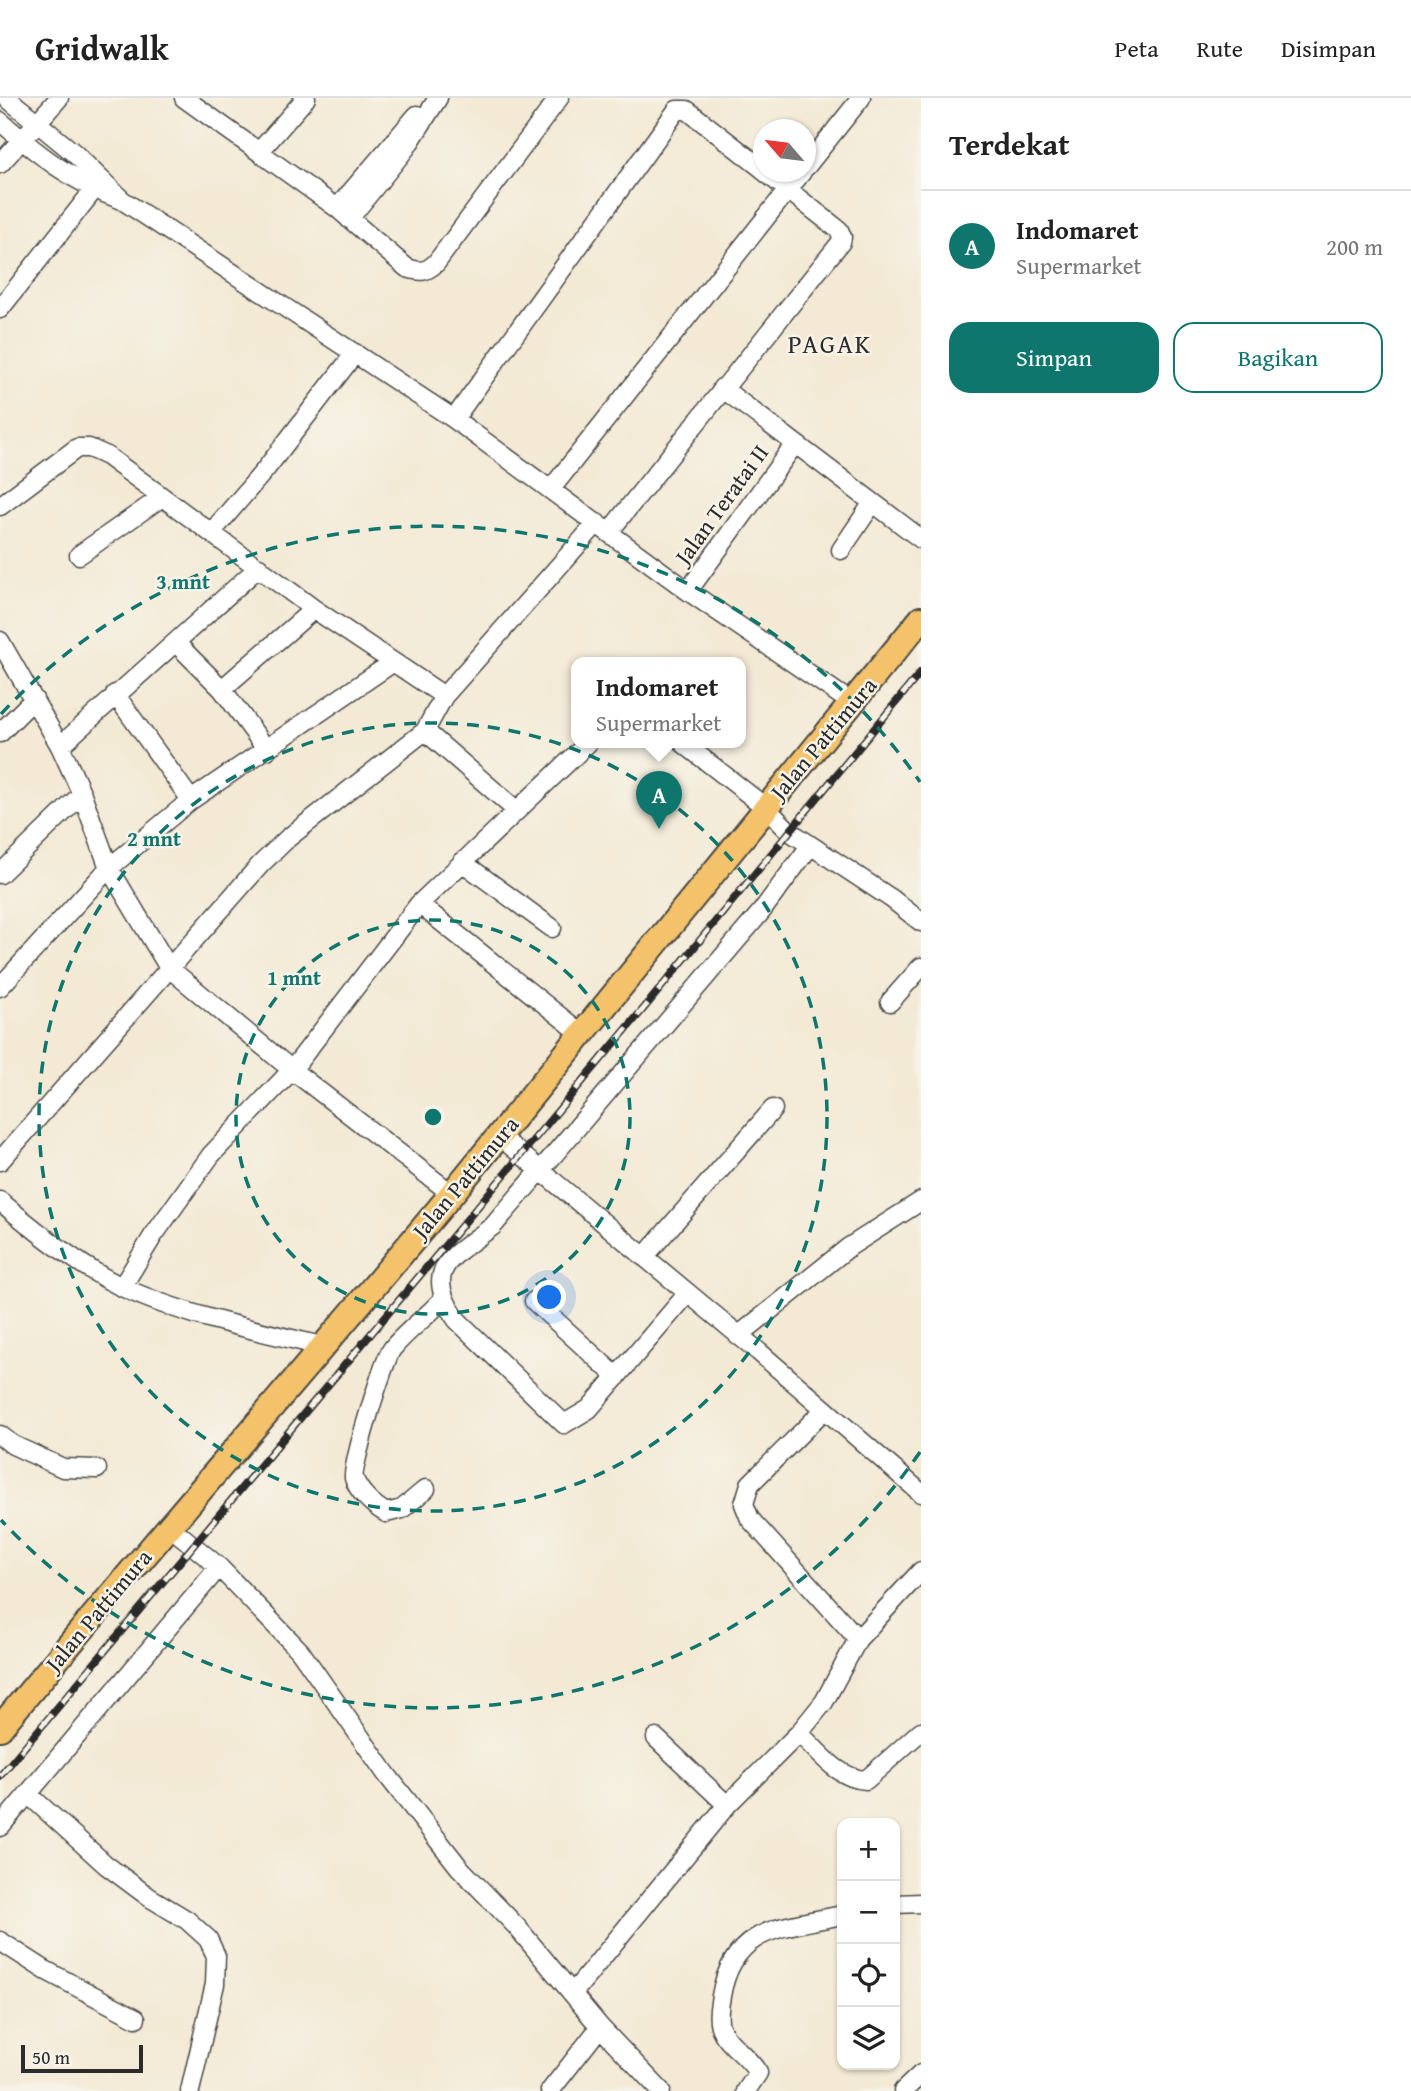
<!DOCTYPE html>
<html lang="id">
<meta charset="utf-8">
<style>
body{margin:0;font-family:"Gentium Book Plus",serif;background:#f2f2f2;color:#222}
.controls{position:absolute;right:21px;bottom:21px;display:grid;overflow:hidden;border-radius:14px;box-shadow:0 2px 5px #0004}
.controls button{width:63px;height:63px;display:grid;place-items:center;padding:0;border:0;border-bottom:2px solid #e0e0e0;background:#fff;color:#222;font:35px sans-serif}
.compass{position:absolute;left:753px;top:21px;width:63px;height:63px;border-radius:50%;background:#fff;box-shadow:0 2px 5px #0004;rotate:298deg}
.scale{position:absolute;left:21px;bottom:18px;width:122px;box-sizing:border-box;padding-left:7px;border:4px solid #2b2b2b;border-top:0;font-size:19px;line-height:24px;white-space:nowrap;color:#2b2b2b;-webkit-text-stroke:5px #f7f3e8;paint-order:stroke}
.you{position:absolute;left:550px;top:1200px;width:24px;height:24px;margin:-18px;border:5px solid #fff;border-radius:50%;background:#1a73e8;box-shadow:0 0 0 10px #1a73e833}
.badge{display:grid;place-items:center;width:46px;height:46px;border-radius:50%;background:#0f766e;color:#fff;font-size:23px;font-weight:700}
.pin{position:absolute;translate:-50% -58px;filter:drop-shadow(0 2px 4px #0008)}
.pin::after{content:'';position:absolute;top:37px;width:24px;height:21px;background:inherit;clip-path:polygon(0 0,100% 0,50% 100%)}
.popup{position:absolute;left:571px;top:559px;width:175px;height:91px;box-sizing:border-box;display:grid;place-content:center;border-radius:14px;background:#fff;filter:drop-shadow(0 2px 5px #0005);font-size:23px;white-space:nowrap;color:#767676}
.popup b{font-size:26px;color:#222}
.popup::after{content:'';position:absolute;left:50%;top:100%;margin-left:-14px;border:14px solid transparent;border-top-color:#fff}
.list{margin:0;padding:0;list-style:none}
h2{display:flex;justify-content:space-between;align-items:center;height:91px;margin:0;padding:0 28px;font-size:30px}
h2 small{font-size:23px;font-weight:400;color:#767676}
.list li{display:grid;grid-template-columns:46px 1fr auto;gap:21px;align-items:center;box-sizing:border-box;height:112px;padding:0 28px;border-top:2px solid #e0e0e0}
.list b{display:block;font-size:26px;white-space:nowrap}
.list p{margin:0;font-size:23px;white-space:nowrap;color:#767676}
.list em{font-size:23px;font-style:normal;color:#767676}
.actions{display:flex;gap:14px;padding:21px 28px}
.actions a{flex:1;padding:16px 0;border:2px solid #0f766e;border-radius:21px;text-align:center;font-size:24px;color:#0f766e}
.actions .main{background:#0f766e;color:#fff}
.icon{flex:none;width:38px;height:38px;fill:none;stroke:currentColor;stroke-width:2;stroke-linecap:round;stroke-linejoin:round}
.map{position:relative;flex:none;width:921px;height:1993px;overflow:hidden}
header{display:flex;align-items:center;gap:42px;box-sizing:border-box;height:98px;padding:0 35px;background:#fff;border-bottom:2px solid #e0e0e0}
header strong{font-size:33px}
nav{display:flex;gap:38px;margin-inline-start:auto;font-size:24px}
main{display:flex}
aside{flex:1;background:#fff}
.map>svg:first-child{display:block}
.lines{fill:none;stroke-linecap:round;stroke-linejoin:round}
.minor-casing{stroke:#494844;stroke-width:21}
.highway-casing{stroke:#494844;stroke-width:28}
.minor{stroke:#fff;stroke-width:18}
.highway{stroke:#f3c26a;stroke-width:24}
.rail-casing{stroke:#2b2b2b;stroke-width:8}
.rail{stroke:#f7f3e8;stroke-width:5;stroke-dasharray:16;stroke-linecap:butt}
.ring{fill:none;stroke:#0f766e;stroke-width:3.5;stroke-dasharray:12 9}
.labels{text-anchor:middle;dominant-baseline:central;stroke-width:5;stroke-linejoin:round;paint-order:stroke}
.street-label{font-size:23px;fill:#2b2b2b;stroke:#f7f3e8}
.quarter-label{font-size:26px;letter-spacing:2px;fill:#2b2b2b;stroke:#f7f3e8}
.centre{fill:#0f766e;stroke:#f7f3e8;stroke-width:3.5}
.ring-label{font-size:21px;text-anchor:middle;font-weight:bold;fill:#0f766e;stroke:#f7f3e8;stroke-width:5;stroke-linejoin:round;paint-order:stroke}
</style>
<header>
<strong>Gridwalk</strong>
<nav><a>Peta</a><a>Rute</a><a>Disimpan</a></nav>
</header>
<main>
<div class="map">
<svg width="921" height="1993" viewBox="0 0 921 1993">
<rect width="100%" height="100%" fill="#f7f3e8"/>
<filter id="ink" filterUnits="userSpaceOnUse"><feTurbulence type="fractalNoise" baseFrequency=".0143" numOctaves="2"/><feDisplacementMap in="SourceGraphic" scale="14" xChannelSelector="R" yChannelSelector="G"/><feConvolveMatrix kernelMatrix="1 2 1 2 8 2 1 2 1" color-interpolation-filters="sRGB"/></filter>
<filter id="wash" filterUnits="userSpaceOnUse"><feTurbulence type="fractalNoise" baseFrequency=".00686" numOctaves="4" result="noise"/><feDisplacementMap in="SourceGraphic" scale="28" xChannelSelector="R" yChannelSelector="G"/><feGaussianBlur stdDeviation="1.57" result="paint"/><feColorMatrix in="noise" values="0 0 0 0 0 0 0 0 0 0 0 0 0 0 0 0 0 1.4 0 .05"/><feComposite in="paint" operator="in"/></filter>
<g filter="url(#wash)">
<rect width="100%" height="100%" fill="#f3e9d4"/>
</g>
<g filter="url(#ink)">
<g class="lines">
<g class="minor-casing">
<path id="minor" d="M184,0L337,110L407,170C420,174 425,175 436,165L559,0
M0,23C37,56 74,85 122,102L74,55L7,0
M259,54L306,0
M0,66L59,0
M806,69L861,0
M122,102L454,321L688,493L852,605
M337,110L417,17
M349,121L406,50L438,0
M0,211L100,84
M722,290L921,441
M454,321L677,12H687L764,72
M551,391L802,74
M0,408L77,350H89L107,358L314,511L444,598
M609,434L841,144L842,139L839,132L765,74
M211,435L265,372L355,255
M841,452L872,406
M79,457L162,399
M688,493L794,347
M0,543L60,648L82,696L109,770L169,870L292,972L452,1096
M177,546L222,591L267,652
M222,591L314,511
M115,596L191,702
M425,633L516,712
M0,635L34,601
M683,645L765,709L789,733L892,801L921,824
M60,648L259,469
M462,764L552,830
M0,776L82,696
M419,806L582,936
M0,889L109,770L191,702L392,565
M890,904L921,869
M499,1038L759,1254L921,1395
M0,1063L260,767L288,740L425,633L444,598L597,425
M0,1103C34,1132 82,1170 122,1189C181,1217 259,1233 322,1248
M644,1159L773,1011
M122,1189L153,1138L211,1057L292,972L419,806L588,645
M688,1195L589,1311L564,1326L457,1222C420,1170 453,1159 493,1128L761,814L810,748
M534,1203L617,1279
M738,1238L849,1149L921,1103
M825,1311L750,1386L744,1406L750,1421L858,1541
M0,1337L13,1347L63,1370L97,1371
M426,1391L402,1411L386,1415C374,1408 358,1394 354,1380C351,1369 384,1261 392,1251C406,1233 427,1219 442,1202
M168,1427L219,1469L300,1553L387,1677L459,1769L517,1829L600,1929L661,1993
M799,1635C819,1654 838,1681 866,1682L921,1633
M656,1640L727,1707
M28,1696L106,1767L149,1799L187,1822L208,1841L216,1858L215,1886L190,1993
M0,1729L219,1469
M895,1806L921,1805
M0,1843L45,1872L136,1920
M573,1895L727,1707L799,1635L824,1604L858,1541L921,1473
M550,1993L600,1929
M746,1993L758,1975C749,1959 732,1950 723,1935C716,1924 719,1910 721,1898C733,1827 784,1830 842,1817
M903,1993L921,1976"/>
</g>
<g class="highway-casing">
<path id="highway" d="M0,1630C149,1449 304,1274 454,1093C610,904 764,711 921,521"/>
</g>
<use href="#minor" class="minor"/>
<use href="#highway" class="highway"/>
<g class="rail-casing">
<path id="rail" d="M0,1678L645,909L921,574"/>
</g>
<use href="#rail" class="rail"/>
</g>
</g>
<g class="ring">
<circle cx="433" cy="1019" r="197"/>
<circle cx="433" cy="1019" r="394"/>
<path d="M920 1354A591 591 0 0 1 1 1422M1 616A591 591 0 0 1 920 684"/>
</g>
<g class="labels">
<g class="street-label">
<text transform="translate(721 406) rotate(-54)">Jalan Teratai II</text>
<text transform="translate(823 640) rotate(-50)">Jalan Pattimura</text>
<text transform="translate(465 1079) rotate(-50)">Jalan Pattimura</text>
<text transform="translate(98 1512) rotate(-50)">Jalan Pattimura</text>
</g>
<g class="quarter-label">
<text x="830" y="245">PAGAK</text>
</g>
</g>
<circle cx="433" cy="1019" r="10" class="centre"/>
<g class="ring-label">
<text x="183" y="491">3 mnt</text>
<text x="154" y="748">2 mnt</text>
<text x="294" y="887">1 mnt</text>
</g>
</svg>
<div class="controls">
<button>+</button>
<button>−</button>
<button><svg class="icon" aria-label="locate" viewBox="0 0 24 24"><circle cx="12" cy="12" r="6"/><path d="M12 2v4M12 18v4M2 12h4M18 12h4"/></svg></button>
<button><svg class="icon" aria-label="layers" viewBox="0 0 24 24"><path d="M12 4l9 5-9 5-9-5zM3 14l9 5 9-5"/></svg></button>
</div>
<svg class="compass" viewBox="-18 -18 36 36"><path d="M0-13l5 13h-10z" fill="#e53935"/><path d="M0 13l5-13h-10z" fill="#767676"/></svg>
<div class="scale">50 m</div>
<div class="you"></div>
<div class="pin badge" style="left:659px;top:731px">A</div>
<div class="popup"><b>Indomaret</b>Supermarket</div>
</div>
<aside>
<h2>Terdekat<small></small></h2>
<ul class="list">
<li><span class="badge">A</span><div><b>Indomaret</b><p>Supermarket</p></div><em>200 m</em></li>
</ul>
<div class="actions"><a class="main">Simpan</a><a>Bagikan</a></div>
</aside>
</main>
